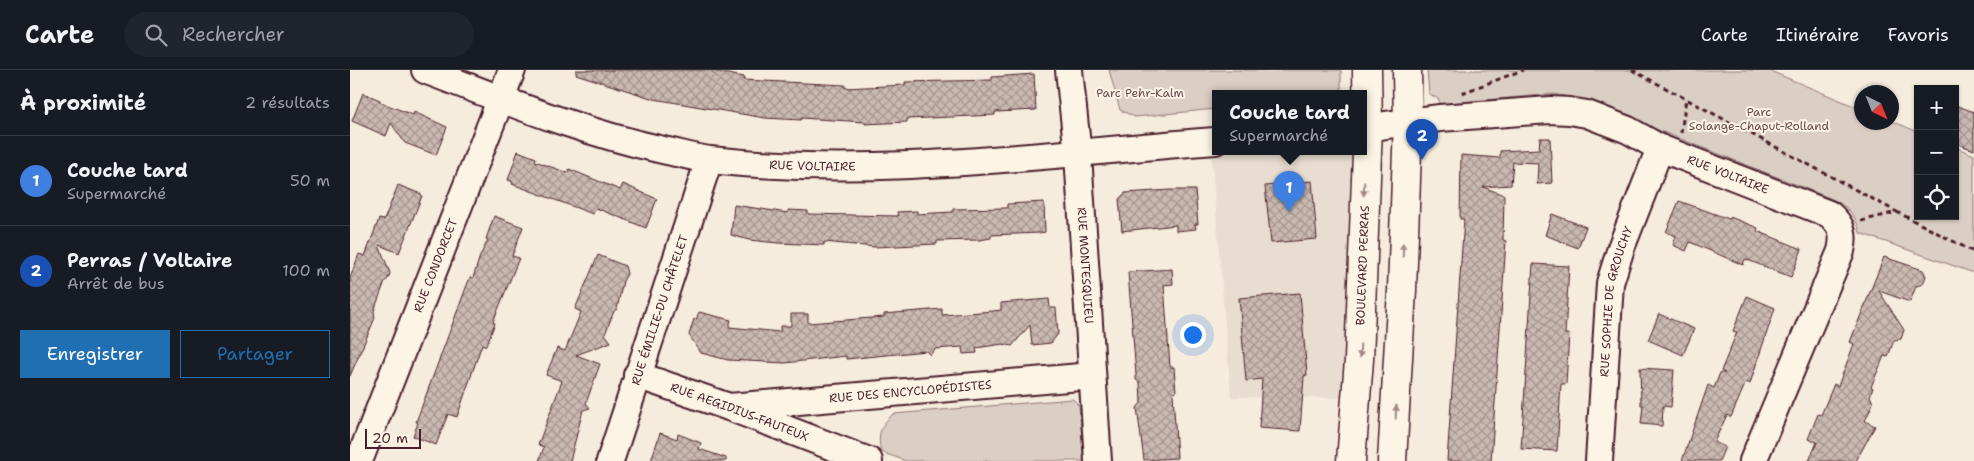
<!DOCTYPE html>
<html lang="fr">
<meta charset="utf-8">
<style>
body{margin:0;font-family:"Shantell Sans",sans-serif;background:#20242c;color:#f1f3f6}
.controls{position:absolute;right:15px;top:15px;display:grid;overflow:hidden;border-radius:0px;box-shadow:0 1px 4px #0004}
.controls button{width:45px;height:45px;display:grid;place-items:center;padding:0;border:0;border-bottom:1px solid #363941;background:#171b24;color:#f1f3f6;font:25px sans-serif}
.compass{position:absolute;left:1504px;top:15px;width:45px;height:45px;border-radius:50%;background:#171b24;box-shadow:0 1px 4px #0004;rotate:137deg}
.scale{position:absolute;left:15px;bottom:12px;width:56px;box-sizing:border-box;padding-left:5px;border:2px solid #4a1f2b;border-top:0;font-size:14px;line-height:18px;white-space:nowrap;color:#4a1f2b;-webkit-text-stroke:4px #fcf5e5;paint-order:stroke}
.you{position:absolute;left:842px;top:264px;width:18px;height:18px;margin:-12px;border:4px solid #fff;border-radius:50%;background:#1a73e8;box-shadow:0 0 0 8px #1a73e833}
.badge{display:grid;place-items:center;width:32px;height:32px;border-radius:50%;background:#1f6fb2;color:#fff;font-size:16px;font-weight:700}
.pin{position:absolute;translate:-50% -41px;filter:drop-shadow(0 1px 2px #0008)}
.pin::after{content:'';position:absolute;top:26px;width:18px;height:15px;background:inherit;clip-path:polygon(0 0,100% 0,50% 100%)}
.popup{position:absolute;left:862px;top:20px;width:155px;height:65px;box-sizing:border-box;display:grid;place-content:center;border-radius:0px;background:#171b24;filter:drop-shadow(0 1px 4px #0005);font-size:16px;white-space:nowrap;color:#9ea1a6}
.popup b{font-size:19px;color:#f1f3f6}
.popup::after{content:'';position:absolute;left:50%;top:100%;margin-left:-10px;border:10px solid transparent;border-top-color:#171b24}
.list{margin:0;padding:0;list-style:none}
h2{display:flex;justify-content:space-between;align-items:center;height:65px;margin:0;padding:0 20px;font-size:21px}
h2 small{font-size:16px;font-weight:400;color:#9ea1a6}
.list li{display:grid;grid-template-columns:32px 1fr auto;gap:15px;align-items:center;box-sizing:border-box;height:90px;padding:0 20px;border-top:1px solid #363941}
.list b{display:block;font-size:19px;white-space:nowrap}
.list p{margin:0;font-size:16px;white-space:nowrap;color:#9ea1a6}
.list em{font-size:16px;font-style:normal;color:#9ea1a6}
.actions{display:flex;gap:10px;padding:15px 20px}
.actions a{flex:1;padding:11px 0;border:1px solid #1f6fb2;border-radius:0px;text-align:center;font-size:18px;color:#1f6fb2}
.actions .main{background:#1f6fb2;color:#fff}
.icon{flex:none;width:28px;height:28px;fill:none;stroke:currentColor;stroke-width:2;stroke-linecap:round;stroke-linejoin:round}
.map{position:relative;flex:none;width:1624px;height:391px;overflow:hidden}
header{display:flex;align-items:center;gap:30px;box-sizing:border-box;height:70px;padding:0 25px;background:#171b24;border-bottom:1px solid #363941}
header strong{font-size:24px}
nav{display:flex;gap:28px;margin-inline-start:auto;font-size:18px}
.search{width:350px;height:45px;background:#20242c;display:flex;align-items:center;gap:12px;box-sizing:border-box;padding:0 18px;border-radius:28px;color:#9ea1a6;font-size:19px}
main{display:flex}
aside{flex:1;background:#171b24}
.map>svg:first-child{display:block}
.built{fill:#e8ddd0}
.green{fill:#dbcec4;stroke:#927678}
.building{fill:url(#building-cross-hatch);stroke:#4a1f2b}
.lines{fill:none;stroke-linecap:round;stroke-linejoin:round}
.minor-casing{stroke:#4a1f2b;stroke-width:30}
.major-casing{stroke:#4a1f2b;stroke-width:31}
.path{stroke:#4a1f2b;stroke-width:3;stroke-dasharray:5 4;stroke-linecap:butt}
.minor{stroke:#fcf5e5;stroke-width:26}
.major{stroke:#fcf5e5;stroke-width:28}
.oneway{fill:#a38a88}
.labels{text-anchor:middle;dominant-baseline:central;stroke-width:4;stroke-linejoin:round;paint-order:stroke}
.park-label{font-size:12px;fill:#6e4b51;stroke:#fcf5e5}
.street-label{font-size:12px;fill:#4a1f2b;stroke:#fcf5e5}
</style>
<header>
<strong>Carte</strong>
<div class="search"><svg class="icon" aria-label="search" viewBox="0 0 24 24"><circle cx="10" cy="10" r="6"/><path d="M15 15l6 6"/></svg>Rechercher</div>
<nav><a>Carte</a><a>Itinéraire</a><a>Favoris</a></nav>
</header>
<main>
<aside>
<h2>À proximité<small>2 résultats</small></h2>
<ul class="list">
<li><span class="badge" style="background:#3f7fe0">1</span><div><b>Couche tard</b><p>Supermarché</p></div><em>50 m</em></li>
<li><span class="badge" style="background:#1a4fb4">2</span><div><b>Perras / Voltaire</b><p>Arrêt de bus</p></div><em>100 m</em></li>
</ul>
<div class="actions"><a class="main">Enregistrer</a><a>Partager</a></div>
</aside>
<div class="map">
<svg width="1624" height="391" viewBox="0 0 1624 391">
<defs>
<pattern id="building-cross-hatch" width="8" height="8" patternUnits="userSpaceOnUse" patternTransform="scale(1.25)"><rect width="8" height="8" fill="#cab9b1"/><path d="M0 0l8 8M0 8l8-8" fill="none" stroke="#a69690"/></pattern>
</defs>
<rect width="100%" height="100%" fill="#f5ecde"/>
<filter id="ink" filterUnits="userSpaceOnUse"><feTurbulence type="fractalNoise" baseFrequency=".02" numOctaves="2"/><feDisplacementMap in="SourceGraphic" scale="10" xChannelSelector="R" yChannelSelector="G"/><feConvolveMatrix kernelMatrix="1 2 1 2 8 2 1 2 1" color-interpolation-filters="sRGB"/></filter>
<g filter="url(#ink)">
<path class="built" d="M860,71L865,81H1002L1005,328L881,327Z"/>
<path class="green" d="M759,0H991V23H865V39L785,47L770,40Z
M1077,0H1418L1511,39L1512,52L1542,51L1568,62V146H1605V77L1624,85V203L1510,163C1506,144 1497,136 1480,128L1230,29L1203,24L1089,34V29L1079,24Z
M723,329L729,336L734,391H556L531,382C527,364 530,356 543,344Z"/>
<path class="building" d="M226,0H358L394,7L393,10L495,15V18L555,15V12L642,10V7L684,4L686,40L645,42V45L557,49V52L515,54V52L451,48V50L415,48L304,29L226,4Z
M13,23L30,30V32L63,45L64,42L97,57L86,85L55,73L41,53L36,66L2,51Z
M1605,35L1624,42V80L1605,73Z
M1190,68H1200L1202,113L1187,114L1188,93L1163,92L1161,115L1133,117L1154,125L1153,170L1156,171L1141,391H1097L1114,149H1110L1111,85L1150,88V81L1189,79Z
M168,81L186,88L185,91L218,103L219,99L270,120L273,114L307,129L296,158L246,138L243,144L162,114L163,112L158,110Z
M962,111L967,169L921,173L915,116Z
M48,115L71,124L72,126L49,183L29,175L40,203L38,209L35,211L24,241L25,248L0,306V208L9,184L15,186L29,149L34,150Z
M820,120H845L848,154H845L846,159L826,161V155L772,161L769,129L775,123Z
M1329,131L1379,149L1380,147L1408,158L1407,161L1452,179L1441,207L1395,189L1393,195L1340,172L1336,181L1323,175L1326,166L1316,162Z
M694,132L695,162L690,163L641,165V168L629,170L587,171V174L525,177L474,172V175L428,173L399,170L381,165L384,135L438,143V140L458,141V144L548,146L547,142L567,141V144L603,142V139L657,138V134Z
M1202,144L1236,157L1228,178L1195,165Z
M144,146L173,157L162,186L169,188L143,252L145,253L136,276L132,274L107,347L98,344L86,375L63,366L68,353L66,352L120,207L123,208L130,186L138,170L136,169Z
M248,185L275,196L277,204L273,211L267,239L264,241L255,264L261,272L226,285L250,294L236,333L240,338L233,340L220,391H189L194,377L188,375L212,311L196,305L207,278L215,281L231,242L225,239Z
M1534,187L1573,200L1576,206L1573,214L1566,216L1560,232L1529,221L1554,260L1551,269L1544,270L1538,287L1534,286L1521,317L1523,318L1520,326L1523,333L1515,351L1525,356L1506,391H1459L1467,372L1458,369L1468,344L1471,345L1484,314L1488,316L1504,274L1500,272Z
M1183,194L1219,196L1215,264H1219L1216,314H1211L1207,381L1171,379Z
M822,199L823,214L814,215L820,297H824L826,322L823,323L827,388L794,390L787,338L791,333L790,312L786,310V305L778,202Z
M950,223L957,305L954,306L950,361L909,358L912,309L896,311L889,228Z
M1397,226L1425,238L1403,304L1400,314L1396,312L1381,347L1377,345L1364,372L1375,377L1369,391H1332L1358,315L1364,318L1370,303H1375L1371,301L1387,262L1383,261Z
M699,229L700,238H706L708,264L701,273L682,275L680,255L662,276L653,274L626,278L627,283L613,284L612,277L585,279L580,285L576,281L496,289V286L435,293L378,290L351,283L339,265L344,249L346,250L349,242L381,250L379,257L430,262V256H441V244H458V253L534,247V244L592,239V245L643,241L651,240V233Z
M1309,244L1344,259L1333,285L1298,270Z
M1290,298L1324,300L1321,337L1313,336L1312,356L1291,354L1293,335H1291Z
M310,363L327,369L328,364L351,373L349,379L376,388V391H301Z"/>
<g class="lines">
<g class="minor-casing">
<g id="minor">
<path id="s1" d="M75,0C153,30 231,62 313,80C328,83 345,88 360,90C529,108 697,84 865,71"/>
<path id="s2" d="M719,0L728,85L748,391"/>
<path id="s3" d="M1013,58L1090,48L1200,40L1219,41L1237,44L1278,60L1310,78L1479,144C1492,155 1495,164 1491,181L1403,391"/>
<path id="s4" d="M287,305L379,337L519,391"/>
<path id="s5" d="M379,337L742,306"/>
<path id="s6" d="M9,391L162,0"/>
<path id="s7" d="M260,391L359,90"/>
<path id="s8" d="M1249,391L1260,213L1271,178L1310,78"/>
</g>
</g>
<g class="major-casing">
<g id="major">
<path id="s9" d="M1001,391L1009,290L1018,57L1017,0"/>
<path d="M1042,391L1052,220L1058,53L1057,0"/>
</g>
</g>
<path class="path" d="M1282,0L1547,142
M1112,23L1173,0
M1331,63L1336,29
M1511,151L1547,142L1624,182"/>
<use href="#minor" class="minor"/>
<use href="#major" class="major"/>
</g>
<defs><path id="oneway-solid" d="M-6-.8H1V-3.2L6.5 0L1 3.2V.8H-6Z" transform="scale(1.25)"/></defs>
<g class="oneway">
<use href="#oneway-solid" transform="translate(1014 119) rotate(93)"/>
<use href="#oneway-solid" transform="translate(1053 180) rotate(-89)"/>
<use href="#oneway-solid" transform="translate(1010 281) rotate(92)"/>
<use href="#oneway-solid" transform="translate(1046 342) rotate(-87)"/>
</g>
</g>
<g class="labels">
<g class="park-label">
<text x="790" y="23">Parc Pehr-Kalm</text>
<text x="1409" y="42">Parc<tspan x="1409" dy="14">Solange-Chaput-Rolland</tspan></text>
</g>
<g class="street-label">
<text stroke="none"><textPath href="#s1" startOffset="402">RUE VOLTAIRE</textPath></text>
<text stroke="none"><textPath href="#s3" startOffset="379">RUE VOLTAIRE</textPath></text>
<text stroke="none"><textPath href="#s6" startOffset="210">RUE CONDORCET</textPath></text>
<text stroke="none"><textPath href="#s2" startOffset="196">RUE MONTESQUIEU</textPath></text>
<text stroke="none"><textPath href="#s9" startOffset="196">BOULEVARD PERRAS</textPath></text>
<text stroke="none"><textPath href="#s8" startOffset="161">RUE SOPHIE DE GROUCHY</textPath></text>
<text stroke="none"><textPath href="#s7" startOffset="159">RUE ÉMILIE-DU CHÂTELET</textPath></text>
<text stroke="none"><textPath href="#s5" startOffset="182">RUE DES ENCYCLOPÉDISTES</textPath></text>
<text stroke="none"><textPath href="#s4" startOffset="109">RUE AEGIDIUS-FAUTEUX</textPath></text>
</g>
</g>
</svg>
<div class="controls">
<button>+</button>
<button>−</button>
<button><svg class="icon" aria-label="locate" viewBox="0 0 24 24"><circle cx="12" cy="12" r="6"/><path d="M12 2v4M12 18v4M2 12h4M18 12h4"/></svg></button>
</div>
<svg class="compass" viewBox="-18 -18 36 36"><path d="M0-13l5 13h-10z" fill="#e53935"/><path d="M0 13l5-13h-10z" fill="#9ea1a6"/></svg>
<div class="scale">20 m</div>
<div class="you"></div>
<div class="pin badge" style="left:939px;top:142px;background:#3f7fe0">1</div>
<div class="popup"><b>Couche tard</b>Supermarché</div>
<div class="pin badge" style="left:1072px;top:90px;background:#1a4fb4">2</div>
</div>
</main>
